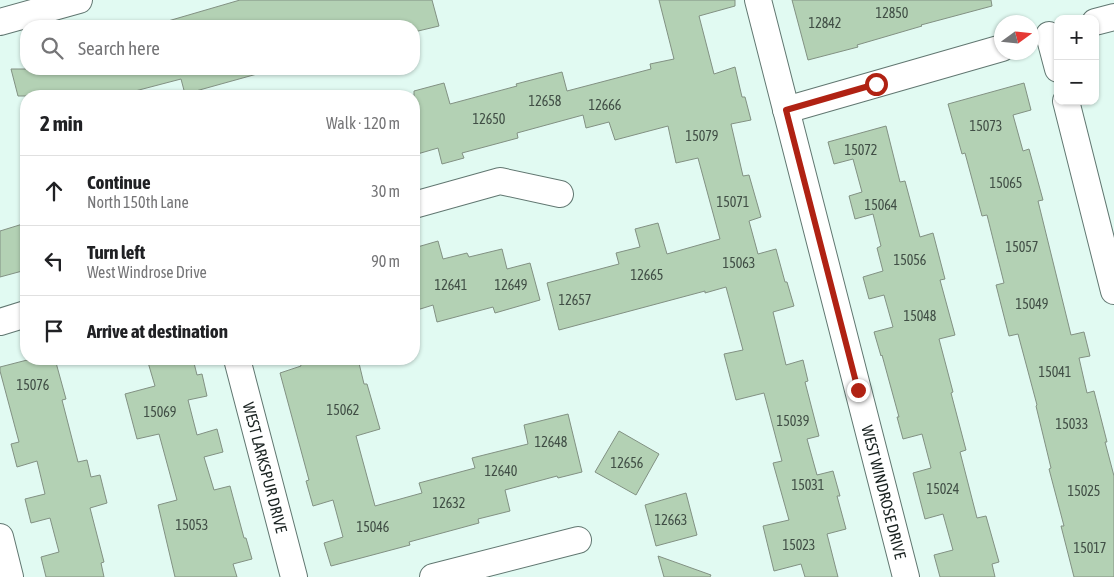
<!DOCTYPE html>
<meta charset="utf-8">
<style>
body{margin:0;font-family:"Asap Condensed",sans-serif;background:#f6f6f6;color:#202124}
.controls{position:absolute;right:15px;top:15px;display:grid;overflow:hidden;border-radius:10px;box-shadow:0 1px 4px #0004}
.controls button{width:45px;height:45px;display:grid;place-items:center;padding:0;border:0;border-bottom:1px solid #e0e0e0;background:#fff;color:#202124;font:25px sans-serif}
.compass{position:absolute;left:994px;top:15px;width:45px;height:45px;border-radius:50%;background:#fff;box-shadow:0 1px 4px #0004;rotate:75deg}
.stop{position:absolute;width:15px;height:15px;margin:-11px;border:4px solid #b02213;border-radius:50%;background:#fff}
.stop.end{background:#b02213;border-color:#fff;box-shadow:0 1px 5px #0008}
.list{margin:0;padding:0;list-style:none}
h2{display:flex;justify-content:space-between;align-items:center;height:65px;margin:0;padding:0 20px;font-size:21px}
h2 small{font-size:16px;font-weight:400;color:#757577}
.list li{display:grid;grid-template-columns:32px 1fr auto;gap:15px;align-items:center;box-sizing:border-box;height:70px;padding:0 20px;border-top:1px solid #e0e0e0}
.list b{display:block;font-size:19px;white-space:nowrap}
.list p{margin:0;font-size:16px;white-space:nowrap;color:#757577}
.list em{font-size:16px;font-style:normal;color:#757577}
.icon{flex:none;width:28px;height:28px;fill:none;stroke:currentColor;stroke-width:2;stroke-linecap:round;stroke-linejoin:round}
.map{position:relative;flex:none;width:1114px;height:577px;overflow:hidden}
.search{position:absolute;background:#fff;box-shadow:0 1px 4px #0004;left:20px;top:20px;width:400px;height:55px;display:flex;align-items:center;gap:12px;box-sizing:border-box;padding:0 18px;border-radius:20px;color:#757577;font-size:19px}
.panel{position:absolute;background:#fff;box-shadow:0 1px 4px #0004;left:20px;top:90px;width:400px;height:275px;border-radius:20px}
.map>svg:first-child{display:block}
.building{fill:#b3d1b4;stroke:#829183}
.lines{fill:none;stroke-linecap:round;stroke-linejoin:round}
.street-casing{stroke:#617771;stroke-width:28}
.street{stroke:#fff;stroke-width:26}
.route{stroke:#b02213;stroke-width:6}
.labels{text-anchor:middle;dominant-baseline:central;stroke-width:4;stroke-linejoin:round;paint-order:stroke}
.number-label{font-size:14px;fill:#404e45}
.street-label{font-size:16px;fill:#192220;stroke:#e1faf2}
</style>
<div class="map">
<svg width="1114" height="577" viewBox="0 0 1114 577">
<rect width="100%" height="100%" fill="#e1faf2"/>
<path class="building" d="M240,0H432L439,26L414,32V26H169L168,21Z
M659,0H735V6L699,16L714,74L735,67L742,97H745L751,120L731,124L743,176L749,175L761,217L749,221L758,254L776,249L785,282H787L794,306L773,312L786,365L803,360L808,381L805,382L819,436L807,439L817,475L833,471L840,496H837L846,529L827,534L838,577H805L801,564L774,571L763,526L789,520L773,463L782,461L764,393L736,400L724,354L743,350L726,287L705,293V291L559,330L547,283L619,264L616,253L640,247L635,229L658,223L667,254L720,239L698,158L676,163L668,126L615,140L609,122L586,128L583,115L517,133L518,138L462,153L464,158L442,164L438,148L414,155V91L444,83L450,104L517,86L516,84L562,72L567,91L651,69L650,64L674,59Z
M792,0H991L992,6L921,25L922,26L857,45L858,47L808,60Z
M11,69H257V74L185,94L181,79L116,96H18Z
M1024,83L1031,110L1013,115L1023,151L1029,149L1043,200L1038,201L1071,335L1084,332L1090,356L1079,358L1087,393L1094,391L1107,442H1105L1114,476V577H1074L1061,526H1064L1049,469L1051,468L1036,406L1037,405L1018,334L1009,336L996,285L1004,283L987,215L982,216L965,153L962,154L948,104Z
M886,126L900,182L905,181L920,237L933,233L945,279L940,280L955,335L939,339L953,392L951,393L966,450L960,452L977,518L986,516L999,562L992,564L995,577H940L934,555L953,550L943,514L925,519L913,473L931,468L922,434L903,439L897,417H899L882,355L881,356L874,332L893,327L884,295L869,299L863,277L883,271L877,248L881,246L873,214L855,219L849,196L862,192L853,159L834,164L828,142Z
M26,223V270L0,277V231Z
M438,241L443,259L467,253L469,257L502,249L507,269L530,263L540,300L495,313L493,307L437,322L433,305L414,311V248Z
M31,359H55L66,399L62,400L78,462L87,460L91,477L100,475L107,503L90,508L104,562L101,563L104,577H46L41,557L59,552L50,518L31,523L25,499L45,494L37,461L17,467L11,444L19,442L0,371V367Z
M147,359H193L197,375L202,374L207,396L188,400L197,435L217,429L223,452L204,457L214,490L230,486L244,538H246L252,559L233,564L237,577H175L158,505L177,500L159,434L137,439L125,394L155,386Z
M299,359H358L364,384H367L380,429L356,436L375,506L422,493L419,483L475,468L472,458L528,444L524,425L568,414L582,472L558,478L557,476L505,490L510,511L478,519L479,523L409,542L410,545L331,566L324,543L343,537L333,500L313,506L306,481L309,480L280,373L301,366Z
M619,431L659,454L636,495L595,472Z
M686,493L697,535L656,546L645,505Z
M658,556L711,575L710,577H664Z"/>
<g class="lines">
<g class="street-casing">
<g id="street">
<path id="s1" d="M758,0L906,577"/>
<path d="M0,22L79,0"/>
<path d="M1095,22L1114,17"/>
<path d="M1049,35L1058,69"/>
<path d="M1066,101L1114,291"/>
<path d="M786,110L1002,48"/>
<path d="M414,205L500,181L560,194"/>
<path d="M0,322L26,314"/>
<path id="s2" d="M237,359L294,577"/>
<path d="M0,537L10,577"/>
<path d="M433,577L578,540"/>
</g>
</g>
<use href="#street" class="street"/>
</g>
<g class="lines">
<path class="route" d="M858,390L786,110L876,84"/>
</g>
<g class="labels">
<g class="number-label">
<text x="892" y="13">12850</text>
<text x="825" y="23">12842</text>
<text x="545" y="101">12658</text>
<text x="605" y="105">12666</text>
<text x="489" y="119">12650</text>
<text x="986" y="126">15073</text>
<text x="702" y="136">15079</text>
<text x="861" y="150">15072</text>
<text x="1006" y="183">15065</text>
<text x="733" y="202">15071</text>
<text x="881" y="205">15064</text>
<text x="1022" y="247">15057</text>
<text x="910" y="260">15056</text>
<text x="739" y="263">15063</text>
<text x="647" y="275">12665</text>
<text x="451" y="285">12641</text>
<text x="511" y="285">12649</text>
<text x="575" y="300">12657</text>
<text x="1032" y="304">15049</text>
<text x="920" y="316">15048</text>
<text x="1055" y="372">15041</text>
<text x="33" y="385">15076</text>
<text x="343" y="410">15062</text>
<text x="160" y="412">15069</text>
<text x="793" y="421">15039</text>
<text x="1072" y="424">15033</text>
<text x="551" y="442">12648</text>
<text x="627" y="463">12656</text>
<text x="501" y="471">12640</text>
<text x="808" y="485">15031</text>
<text x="943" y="489">15024</text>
<text x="1084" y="491">15025</text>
<text x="449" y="503">12632</text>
<text x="671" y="520">12663</text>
<text x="192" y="525">15053</text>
<text x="373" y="527">15046</text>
<text x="799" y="545">15023</text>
<text x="1090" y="548">15017</text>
</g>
<g class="street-label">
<text stroke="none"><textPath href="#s2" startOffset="112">WEST LARKSPUR DRIVE</textPath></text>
<text stroke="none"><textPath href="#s1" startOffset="508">WEST WINDROSE DRIVE</textPath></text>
</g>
</g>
</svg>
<div class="controls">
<button>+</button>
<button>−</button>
</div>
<svg class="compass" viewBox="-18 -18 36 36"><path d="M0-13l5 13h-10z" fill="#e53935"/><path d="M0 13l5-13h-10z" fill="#757577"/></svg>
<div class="stop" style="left:876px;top:84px"></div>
<div class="stop end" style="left:858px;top:390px"></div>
<div class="search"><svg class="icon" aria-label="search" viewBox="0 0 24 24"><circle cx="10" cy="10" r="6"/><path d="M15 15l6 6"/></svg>Search here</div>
<section class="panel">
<h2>2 min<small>Walk · 120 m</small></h2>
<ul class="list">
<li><svg class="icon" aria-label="ahead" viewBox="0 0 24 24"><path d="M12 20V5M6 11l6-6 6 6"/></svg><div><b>Continue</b><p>North 150th Lane</p></div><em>30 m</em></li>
<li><svg class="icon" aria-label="left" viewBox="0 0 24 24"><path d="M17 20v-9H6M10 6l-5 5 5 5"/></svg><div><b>Turn left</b><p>West Windrose Drive</p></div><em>90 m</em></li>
<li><svg class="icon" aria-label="arrive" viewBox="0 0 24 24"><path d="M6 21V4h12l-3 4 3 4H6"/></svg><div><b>Arrive at destination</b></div></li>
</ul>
</section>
</div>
